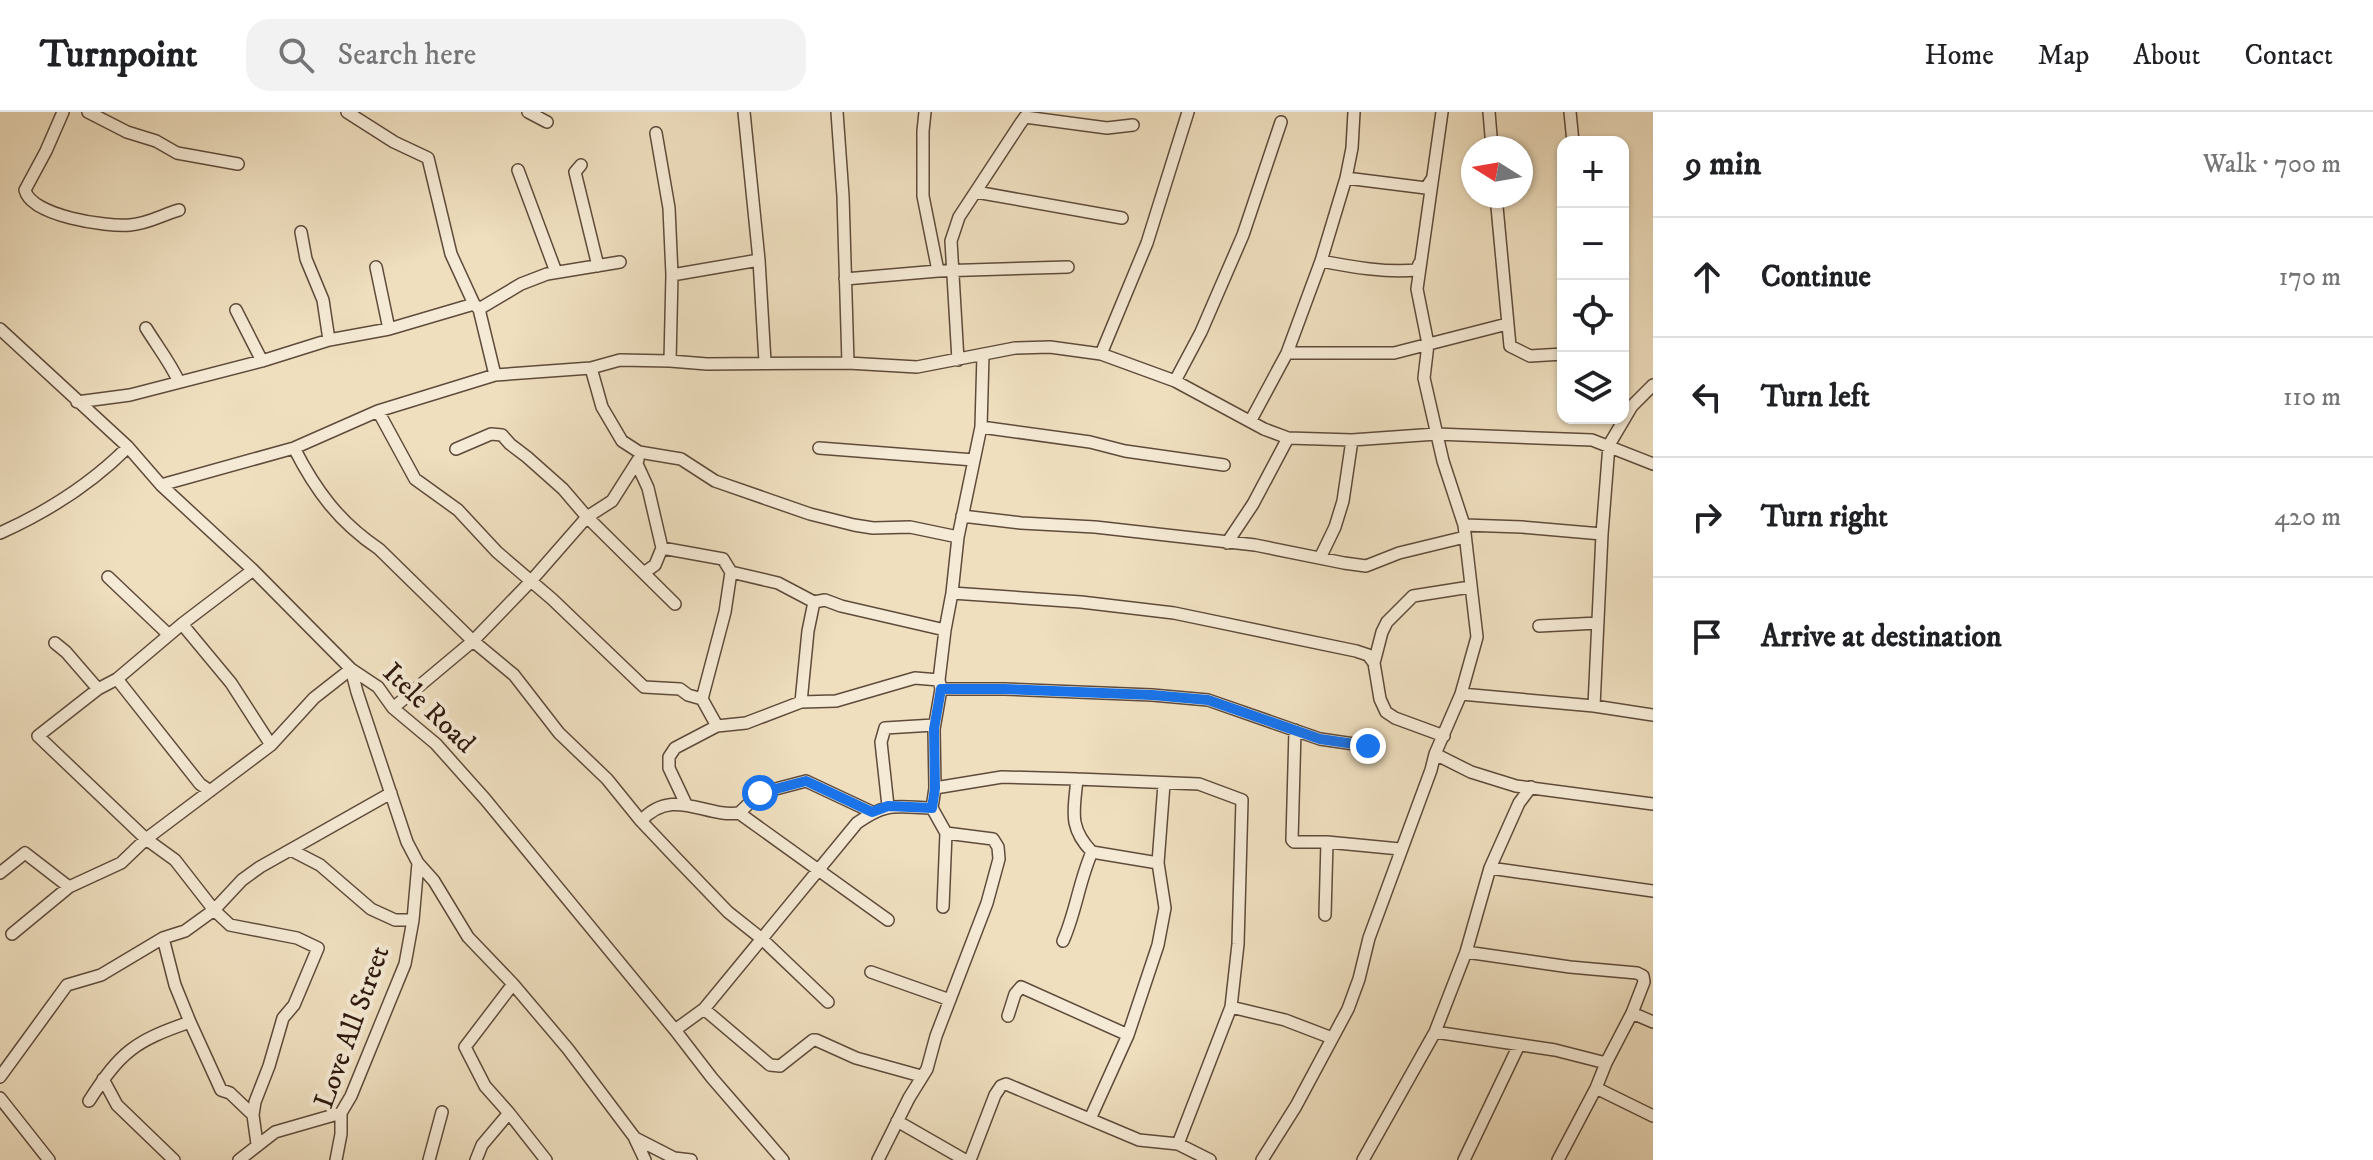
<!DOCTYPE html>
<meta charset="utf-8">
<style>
body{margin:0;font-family:"IM FELL DW Pica",serif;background:#f2f2f2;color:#202124}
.controls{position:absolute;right:24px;top:24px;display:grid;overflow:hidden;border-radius:16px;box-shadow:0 2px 6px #0004}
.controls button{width:72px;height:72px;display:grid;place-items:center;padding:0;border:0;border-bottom:2px solid #e0e0e0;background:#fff;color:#202124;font:40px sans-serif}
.compass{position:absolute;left:1461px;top:24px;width:72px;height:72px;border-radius:50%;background:#fff;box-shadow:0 2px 6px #0004;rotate:281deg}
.stop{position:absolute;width:24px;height:24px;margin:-18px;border:6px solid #1a73e8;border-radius:50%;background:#fff}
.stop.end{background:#1a73e8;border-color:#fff;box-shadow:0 2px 8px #0008}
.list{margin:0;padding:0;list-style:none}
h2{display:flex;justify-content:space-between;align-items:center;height:104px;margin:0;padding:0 32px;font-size:34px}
h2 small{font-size:26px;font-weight:400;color:#757577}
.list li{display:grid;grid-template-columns:52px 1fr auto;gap:24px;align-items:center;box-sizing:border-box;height:120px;padding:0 32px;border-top:2px solid #e0e0e0}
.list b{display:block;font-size:30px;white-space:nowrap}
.list em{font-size:26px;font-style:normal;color:#757577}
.icon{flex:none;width:44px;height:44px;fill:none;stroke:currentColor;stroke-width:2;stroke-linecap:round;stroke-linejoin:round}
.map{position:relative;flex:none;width:1653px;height:1048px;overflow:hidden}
header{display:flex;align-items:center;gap:48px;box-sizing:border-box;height:112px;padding:0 40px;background:#fff;border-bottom:2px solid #e0e0e0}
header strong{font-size:38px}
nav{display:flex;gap:44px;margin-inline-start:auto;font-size:28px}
.search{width:560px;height:72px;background:#f2f2f2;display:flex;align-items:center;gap:20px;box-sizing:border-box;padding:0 28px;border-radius:24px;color:#757577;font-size:30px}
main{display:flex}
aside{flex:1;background:#fff}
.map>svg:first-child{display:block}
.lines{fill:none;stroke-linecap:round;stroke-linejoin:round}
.minor-casing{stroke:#5f4b3b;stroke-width:14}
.minor{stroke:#f5ead5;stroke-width:11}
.route{stroke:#1a73e8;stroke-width:10}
.labels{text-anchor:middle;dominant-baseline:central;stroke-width:8;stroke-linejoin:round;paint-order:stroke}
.street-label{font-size:28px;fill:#2f1a0f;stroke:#f5ead5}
</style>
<header>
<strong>Turnpoint</strong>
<div class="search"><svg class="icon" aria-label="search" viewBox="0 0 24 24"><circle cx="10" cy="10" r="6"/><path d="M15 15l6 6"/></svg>Search here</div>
<nav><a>Home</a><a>Map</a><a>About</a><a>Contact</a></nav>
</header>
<main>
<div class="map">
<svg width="1653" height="1048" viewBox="0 0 1653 1048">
<rect width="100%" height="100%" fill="#efdfbf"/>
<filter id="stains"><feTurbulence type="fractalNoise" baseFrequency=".0025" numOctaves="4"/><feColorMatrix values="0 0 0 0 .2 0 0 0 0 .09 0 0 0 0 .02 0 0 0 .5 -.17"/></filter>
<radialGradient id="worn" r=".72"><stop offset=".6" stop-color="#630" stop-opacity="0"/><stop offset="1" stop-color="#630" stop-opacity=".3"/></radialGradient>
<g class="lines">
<g class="minor-casing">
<path id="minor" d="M63,0L46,39L25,78C31,104 106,115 130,113C147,112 162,103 179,98
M88,0L127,20L156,29L177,41L238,52
M347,0L394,30L428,46L451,142L474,192L479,197L495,263
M528,0L547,10
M744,0L759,148L765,250
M837,0L843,84L848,251
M925,0L923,19V84L938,159L1068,155
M1489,0L1492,36
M1570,0L1573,30
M656,21L669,96L672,163L670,249
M581,53L575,60L598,154
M518,58L556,160
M1346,66L1426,76L1432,67
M976,80L1122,106
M1496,84L1510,234L1530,244L1563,242
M301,120L306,147L323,188L329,228
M1321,149C1352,155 1386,161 1417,158L1419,152
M376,155L389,217
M672,163L759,148
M845,167L938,159
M479,197L521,172L547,162L620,150
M236,198L262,249
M146,216C157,234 170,250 179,270
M0,217L128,335L161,373L253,458L351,557L378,575L393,596L436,632L485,687L675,918L712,966L783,1048
M1287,241H1394L1507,212
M1101,242L1147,131L1188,0
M958,248L951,129L959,105L1020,12L1025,5L1107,16L1133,13
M591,256L602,295L622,329L639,340L681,347L715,369L810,402L854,413L873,416L910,415L958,425
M1175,269L1201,220L1243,123L1281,10
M77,290L130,283L262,249L329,228L389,217L474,192
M378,299L415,367L458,398L497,440L552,487L644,575L680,577L688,583L702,587
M1251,308L1287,241L1321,149L1346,66L1352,36L1354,0
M981,315L1090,330L1125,339L1224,353
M294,336C316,379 339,410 379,437L473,529L514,563L559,621L607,667L641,709L676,746L728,800L762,827L828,890
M819,336L974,348
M456,337L491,322L502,323L510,332L527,345L563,377L587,405L675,492
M637,352L648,376L662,436L723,447L731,460L778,471L814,490L825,488L841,494L945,518
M161,373L294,336L378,299L495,263L591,256L620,248L670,249L707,252L848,251L917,255L1015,236L1050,235L1101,242L1175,269L1264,317L1288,326L1352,328L1436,322L1592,328L1653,352
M962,404L1021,411L1095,415L1255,433L1344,451L1366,454L1399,441L1465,425
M1464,413L1522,415L1602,422
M0,421C47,400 91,372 128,335
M1227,431L1253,392L1288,326
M1320,446L1335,415L1343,389L1352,328
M253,458L182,512L117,567L98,577L38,624L146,727L175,748L214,798L242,768L260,755L391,681
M645,460L655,453L662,436
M108,465L169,523
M952,481L1081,490L1174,501L1356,539L1368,543L1374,551
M182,512L231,571L271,633
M1539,514L1598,511
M55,531L66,540L98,577
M117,567L200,672L210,679
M941,577H1004L1152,583L1208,588L1320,627L1368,634
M1461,582L1594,594L1653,603
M801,590L808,519L814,490
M1594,594L1602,422L1609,333L1632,294L1653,273
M393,596L473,529L531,469L587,405L612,389L638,348
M717,614L702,587L725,500L731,460
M1295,618L1292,728L1294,730H1327L1400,737
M1444,624L1395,606L1386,600L1380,587L1374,551L1382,520L1387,510L1413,484L1470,475
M1435,642L1471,660L1516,674L1653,692
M1077,667C1074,699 1068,715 1092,740
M935,676L1002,665L1077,667L1199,672L1242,688L1238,832L1231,895L1178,1032
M686,692L669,656V645L675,636L717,614L746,611L801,590L836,589L915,566L939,568
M888,694L881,630L885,616L934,613V617
M739,701L760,681L806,669L872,700
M641,709C673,674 705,706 739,701L888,808
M291,738L320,753L371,797L395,808H413
M1490,756L1653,779
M0,761L25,741L69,775
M943,795L946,721L932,696L935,676L934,617L941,577L939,568L945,518L952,481L958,425L981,315L983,243
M1325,803L1327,730
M12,822L69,775L121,751L146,727L271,633L314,586L351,557L357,580L407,730L418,751L434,769L468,825L513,872L465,935L485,974L509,1001L546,1048
M1063,829C1076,800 1079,769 1092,740L1158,751
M1466,840L1570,855L1637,861L1643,864L1644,870L1632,901L1606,951L1596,976L1558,1048
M871,860L950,888
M513,872L568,937L635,1026L674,1046L691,1048
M1231,895L1285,908L1332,926
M704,897L770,953L780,954L813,928H816L856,946L921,964
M1632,901L1653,910
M1008,904L1015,882L1021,875L1128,923
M190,910L221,978L230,981L253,1003
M675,918L704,897L857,711C888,689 897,695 932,696
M1435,920L1555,938L1606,951
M0,965L67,873L101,863L163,826L185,819L214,798L230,813L297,826L318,836L294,893L283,906L269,954L255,990L253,1003L257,1032
M103,967L117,993L174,1048
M1596,976L1653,1004
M0,986L49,1048
M89,989C121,939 135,929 190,910L175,873L163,826
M1090,1007L1128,923L1158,833L1165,796L1158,751L1164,672
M897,1009L965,1048
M635,1027L645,1048
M239,1048L275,1020L341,1001
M336,1048L341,1022V1001L351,984L405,852L413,808L418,751
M429,1048L442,1000
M476,1048L482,1033L509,1001
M878,1048L909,986L927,957L936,924L987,791L999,747L998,735L993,727L946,721
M970,1048L995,983L1001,974L1006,972L1139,1028L1178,1032L1210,1048
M1262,1048L1296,994L1348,897L1359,867L1369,826L1431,658L1435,642L1461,582L1477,525L1464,413L1443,349L1424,266L1428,232L1417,177L1442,0
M1363,1048L1435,920L1466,840L1490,756L1519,691L1531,675
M1464,1048L1519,933"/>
</g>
<use href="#minor" class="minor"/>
</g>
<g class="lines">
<path class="route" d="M760,681L806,669L872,700L888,694L932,696L935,676L934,617L941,577H1004L1152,583L1208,588L1320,627L1368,634"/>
</g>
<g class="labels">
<g class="street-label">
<text transform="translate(429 596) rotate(44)">Itele Road</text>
<text transform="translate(352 915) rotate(-70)">Love All Street</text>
</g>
</g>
<rect width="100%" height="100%" filter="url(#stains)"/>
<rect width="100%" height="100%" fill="url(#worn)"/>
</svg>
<div class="controls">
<button>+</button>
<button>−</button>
<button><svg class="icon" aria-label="locate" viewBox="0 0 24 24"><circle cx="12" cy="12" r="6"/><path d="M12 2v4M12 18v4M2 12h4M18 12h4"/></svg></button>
<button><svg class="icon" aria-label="layers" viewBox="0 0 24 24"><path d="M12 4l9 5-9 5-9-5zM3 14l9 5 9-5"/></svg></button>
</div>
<svg class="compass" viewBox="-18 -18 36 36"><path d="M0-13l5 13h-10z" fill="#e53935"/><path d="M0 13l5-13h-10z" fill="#757577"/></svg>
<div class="stop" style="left:760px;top:681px"></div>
<div class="stop end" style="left:1368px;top:634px"></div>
</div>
<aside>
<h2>9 min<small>Walk · 700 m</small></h2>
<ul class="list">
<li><svg class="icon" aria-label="ahead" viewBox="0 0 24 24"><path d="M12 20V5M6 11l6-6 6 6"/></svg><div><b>Continue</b></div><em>170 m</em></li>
<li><svg class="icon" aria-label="left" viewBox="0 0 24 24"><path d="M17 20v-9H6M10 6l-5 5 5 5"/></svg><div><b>Turn left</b></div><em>110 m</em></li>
<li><svg class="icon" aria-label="right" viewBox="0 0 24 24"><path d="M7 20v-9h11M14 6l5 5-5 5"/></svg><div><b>Turn right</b></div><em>420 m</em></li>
<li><svg class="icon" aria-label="arrive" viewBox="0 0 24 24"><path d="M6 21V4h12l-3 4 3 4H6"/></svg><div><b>Arrive at destination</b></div></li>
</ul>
</aside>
</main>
